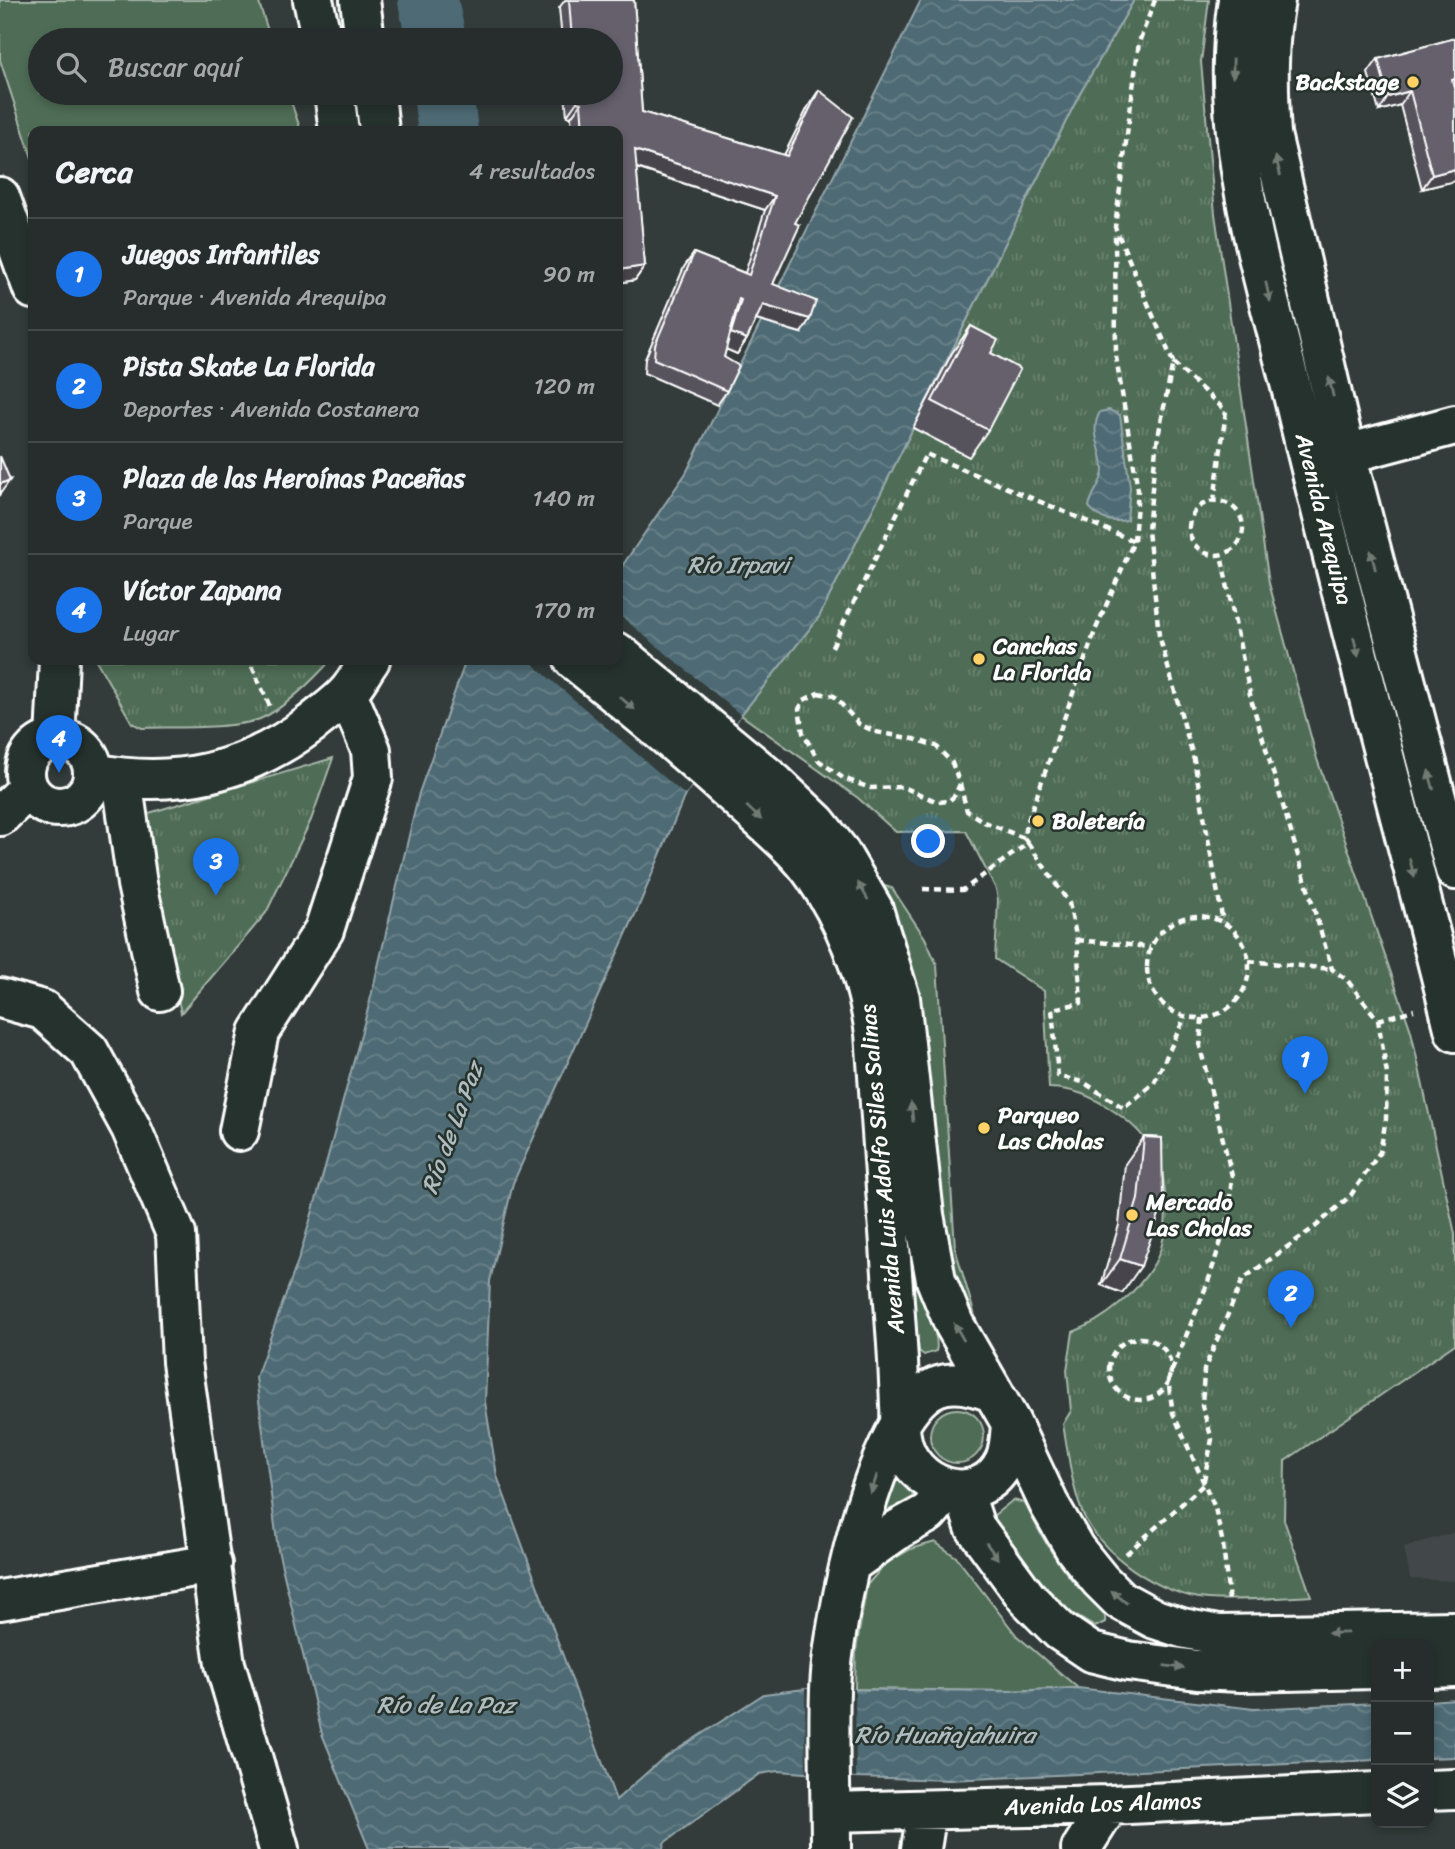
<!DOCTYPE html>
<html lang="es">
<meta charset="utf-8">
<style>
body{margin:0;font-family:Sriracha,sans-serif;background:#323938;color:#f1f3f6}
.controls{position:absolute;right:21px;bottom:21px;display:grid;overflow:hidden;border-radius:14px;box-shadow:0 4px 10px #0003}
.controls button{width:63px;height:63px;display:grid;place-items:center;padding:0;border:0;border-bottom:2px solid #424948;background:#262d2c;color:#f1f3f6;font:35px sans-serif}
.you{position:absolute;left:929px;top:842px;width:24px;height:24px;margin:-18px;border:5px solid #fff;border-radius:50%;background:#1a73e8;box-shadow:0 0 0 10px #1a73e833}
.badge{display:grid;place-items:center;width:46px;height:46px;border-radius:50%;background:#1a73e8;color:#fff;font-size:23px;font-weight:700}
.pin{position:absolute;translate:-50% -58px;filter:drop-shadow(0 2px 4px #0008)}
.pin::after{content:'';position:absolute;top:37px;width:24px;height:21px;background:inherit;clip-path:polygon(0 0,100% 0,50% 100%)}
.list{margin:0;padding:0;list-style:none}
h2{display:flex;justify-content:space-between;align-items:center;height:91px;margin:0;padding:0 28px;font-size:30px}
h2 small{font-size:23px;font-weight:400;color:#a4a8a9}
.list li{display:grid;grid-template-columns:46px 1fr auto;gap:21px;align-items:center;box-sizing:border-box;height:112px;padding:0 28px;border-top:2px solid #424948}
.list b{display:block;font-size:26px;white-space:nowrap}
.list p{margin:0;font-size:23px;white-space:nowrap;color:#a4a8a9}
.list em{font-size:23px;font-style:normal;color:#a4a8a9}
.icon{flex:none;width:38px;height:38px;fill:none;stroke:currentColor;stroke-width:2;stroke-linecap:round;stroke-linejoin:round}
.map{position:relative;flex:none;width:1455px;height:1849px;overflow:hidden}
.search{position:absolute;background:#262d2c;box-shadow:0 4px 10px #0003;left:28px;top:28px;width:595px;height:77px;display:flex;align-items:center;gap:18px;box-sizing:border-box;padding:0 24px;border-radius:38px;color:#a4a8a9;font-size:26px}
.panel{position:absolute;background:#262d2c;box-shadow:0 4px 10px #0003;left:28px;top:126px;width:595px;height:539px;border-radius:14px}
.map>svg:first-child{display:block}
.built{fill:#424749}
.grass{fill:#4f6d56;stroke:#a7b6aa;stroke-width:2}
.park{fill:url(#park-tufts);stroke:#a7b6aa;stroke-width:2}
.water{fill:url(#water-waves);stroke:#95a6ac;stroke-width:2}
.pier{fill:#333c3a}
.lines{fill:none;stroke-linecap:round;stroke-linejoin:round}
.river{stroke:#4e6b74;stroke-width:60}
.minor-casing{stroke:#fff;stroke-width:44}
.major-casing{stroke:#fff;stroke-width:44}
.path{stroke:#fff;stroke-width:4.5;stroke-dasharray:7 5;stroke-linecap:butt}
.minor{stroke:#26332d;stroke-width:38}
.major{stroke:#26332d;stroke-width:38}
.wall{fill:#57535d;stroke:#fff;stroke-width:2}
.shaded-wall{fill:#47444c;stroke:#fff;stroke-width:2}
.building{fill:#65616c;stroke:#fff;stroke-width:2}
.oneway{fill:#727a76}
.poi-dot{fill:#ffd166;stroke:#26332d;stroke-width:2.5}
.labels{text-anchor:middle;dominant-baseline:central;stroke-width:5;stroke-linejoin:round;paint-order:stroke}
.poi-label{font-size:23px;font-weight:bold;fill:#fff;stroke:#26332d;text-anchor:start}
.street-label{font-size:23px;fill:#fff;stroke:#26332d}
.water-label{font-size:24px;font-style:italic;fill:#afbcc0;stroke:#26332d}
</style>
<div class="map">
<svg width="1455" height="1849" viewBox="0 0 1455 1849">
<defs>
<pattern id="park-tufts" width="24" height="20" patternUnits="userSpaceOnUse" patternTransform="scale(1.75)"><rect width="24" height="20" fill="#4f6d56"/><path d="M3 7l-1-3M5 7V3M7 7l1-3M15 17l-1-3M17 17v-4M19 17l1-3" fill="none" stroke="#69836f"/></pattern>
<pattern id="water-waves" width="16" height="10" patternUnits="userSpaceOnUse" patternTransform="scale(1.75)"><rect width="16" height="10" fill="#4e6b74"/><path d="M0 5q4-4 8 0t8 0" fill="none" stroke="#698189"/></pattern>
</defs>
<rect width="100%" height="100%" fill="#333c3a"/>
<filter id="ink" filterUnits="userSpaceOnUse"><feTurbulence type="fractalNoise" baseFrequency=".0143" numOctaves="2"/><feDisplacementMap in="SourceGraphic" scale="14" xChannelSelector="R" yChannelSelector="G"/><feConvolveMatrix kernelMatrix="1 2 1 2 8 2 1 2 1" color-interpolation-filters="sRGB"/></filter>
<g filter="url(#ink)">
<path class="built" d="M1455,1532V1581L1410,1579L1404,1547Z"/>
<path class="grass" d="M0,0H258L271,40H40V93H288L301,131H33V161L0,60Z
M881,885L892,888L925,938L937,965L955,1248L978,1326L973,1328L947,1251L913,970L903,934Z
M911,1276L913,1278C920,1294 941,1335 936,1351L924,1355L919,1351L909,1279Z
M930 1436a27 27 0 1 1 54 0a27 27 0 1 1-54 0Z
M896,1466L913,1493L911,1501L884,1512Z
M1013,1500L1025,1503C1040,1534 1056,1563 1079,1588C1088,1598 1107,1607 1105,1622L1095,1627L1065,1609L992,1524L993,1516Z
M935,1542L956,1557L1017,1636L1078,1688L1009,1691L855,1689L856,1650L867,1585L885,1564L911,1549Z"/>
<path class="park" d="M1134,0H1209L1201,62L1215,214L1269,583L1317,759L1411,1031L1455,1234V1344L1285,1461L1284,1520L1311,1596C1277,1598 1242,1601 1208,1599C1161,1596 1097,1553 1081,1509C1071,1482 1068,1452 1063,1424L1071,1411L1067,1370L1073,1332C1105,1320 1136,1294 1154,1264C1171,1235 1169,1177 1152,1149C1142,1132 1125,1118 1109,1108C1089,1095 1074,1089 1049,1088L1044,991L995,959L998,900L996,889L966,831L896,832L858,798L741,715L819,617L1078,97Z
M96,660H331C314,679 284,709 260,719C235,729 171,727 142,728L132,723Z
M333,758L311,820L266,913L181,1013L139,816Z"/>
<path class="water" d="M921,0H1134L1078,97L819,617L741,715L685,795L638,908L513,1183L490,1281L485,1402L497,1476L616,1800L661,1760L764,1694L805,1689L1009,1691L1078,1688L1254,1709L1376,1703V1760L949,1780L856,1777L778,1771L759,1774L664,1843L663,1849H369L322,1734L278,1550L256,1377L300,1255L318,1193L369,1005L419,793L466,660H528L535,665L618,660V572L686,473Z
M1109,410L1120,415L1130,487L1127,520C1110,523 1101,520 1089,507C1091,493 1102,484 1103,471C1104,450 1088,433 1100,412Z
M1455,1699V1757L1429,1758V1701Z"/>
<path class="pier" d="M618,614L741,715L685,795L528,660H618Z
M805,1689H855L856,1777L806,1773Z"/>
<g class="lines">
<path class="river" d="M428,0L436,40
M443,93L448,131"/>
<g class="minor-casing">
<path id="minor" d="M0,197L33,289
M1346,454L1455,425
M25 773a34 34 0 1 1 68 0a34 34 0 1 1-68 0Z
M55,739L59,660
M93,773C175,789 246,773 312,723C324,713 339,703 349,691C357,681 363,670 370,660
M122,779L137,884L160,991
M0,816L28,789
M0,998L43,1010L89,1051L131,1128L176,1234L182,1362L225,1664L279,1849
M239,1131L259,1032L324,930L373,778L371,750L347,693
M0,1600L212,1564
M1429,1790L1455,1789
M831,1812L1109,1805L1376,1792
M921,1849L927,1811
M1081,1849L1109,1805"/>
</g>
<g class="major-casing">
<path id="major" d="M313,0L322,40
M360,0L365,40
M1238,0C1217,137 1263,271 1295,403C1345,614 1403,822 1455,1032
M1275,0C1267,45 1268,89 1271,134L1346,454L1455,870
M334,93L339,131
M375,93L379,131
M618,653L775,783L817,823L839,851L873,909L900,998L924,1215L936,1280L954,1324L1011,1423L1049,1504L1075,1549L1100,1580L1120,1600L1155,1619L1182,1628L1218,1635L1455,1631
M574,660C633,708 692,756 748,808C770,828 799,852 815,876C847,923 867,977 875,1033C882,1132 889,1231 896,1330C898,1355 899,1380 900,1405C901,1415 899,1426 901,1436C908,1488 980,1513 1005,1460C1010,1448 1010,1436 1011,1423
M963,1490L975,1527L1027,1598L1060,1631L1091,1652L1128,1661L1197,1670L1241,1672L1376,1669
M850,1564L899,1529L928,1513L949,1489
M1429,1668L1455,1667
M831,1849C831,1796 828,1742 830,1690C832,1625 873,1414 936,1387C955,1379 974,1386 993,1392"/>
</g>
<path class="path" d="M1155,0L1139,42L1115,227L1173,362L1156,447L1148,530L1159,635L1194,760L1223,922
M1173,363L1226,411L1214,501
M1189 528a27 27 0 1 1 54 0a27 27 0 1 1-54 0Z
M832,647L926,454L1134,541
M243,660L250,662L271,709
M818,693L834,696L859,724L876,732L914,739L936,746L952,763L960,784L955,795L949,801L938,802L903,787L870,788L843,778L818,760L803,733L799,709L804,700Z
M960,784L967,811L984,822L1024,838
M1028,843L1069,903L1077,940L1081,1003L1052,1009L1058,1076L1083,1082L1124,1108L1154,1083L1185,1017
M923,889L963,890L1028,843L1024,838L1025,829L1095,631L1134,541L1138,490L1116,357L1115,231
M1147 967a51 51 0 1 1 102 0a51 51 0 1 1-102 0Z
M1077,940L1150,947
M1249,961L1332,969
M1202,1018L1200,1047L1232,1176L1228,1219L1208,1282L1168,1380L1173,1413L1215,1508L1223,1544L1229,1601
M1378,1020L1414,1010
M1109 1369a31 31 0 1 1 62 0a31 31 0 1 1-62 0Z
M1126,1554L1203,1485L1212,1439L1202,1406L1204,1370L1243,1279L1315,1227L1351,1195L1380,1152L1386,1119L1387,1074L1378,1020L1347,980L1332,969L1251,699L1221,555"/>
<use href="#minor" class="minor"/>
<use href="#major" class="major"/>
</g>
<path class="wall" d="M565,0H634L642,112L784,155L809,105L819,90L795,223L773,284L801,333L756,320L747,339L737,354L726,349L724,357L727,391L717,405L644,373L645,359L684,267L694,253L745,273L765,210L636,168L645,266L635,280L618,283V131H572L571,117L567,116L565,93H611V40H562L559,8Z
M1455,38V181L1422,189L1400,105L1379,111L1368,73L1378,59Z
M971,326L991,353L988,430L969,457L913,428L952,353Z
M1144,1137L1162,1138L1122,1293L1101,1285L1119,1225L1125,1164Z"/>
<path class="shaded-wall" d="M1410,91L1400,105L1379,111L1388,97Z
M577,102L581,103L571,117L567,116Z
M635,150L775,196L765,210L625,164Z
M1455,169V181L1422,189L1432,175Z
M645,266L635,280L618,283V270Z
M763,305L810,319L801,333L753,319Z
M731,333L747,339L737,354L721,347Z
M10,480L0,494V484Z
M1120,1259L1141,1266L1122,1293L1101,1285Z"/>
<path class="building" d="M569,0H634L642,112L787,156L819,90L853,117L795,223L800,225L773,284L816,301L810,319L763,305L747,339L731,333L741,300L739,299L724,357L739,366L727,391L654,359L655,345L694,253L749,275L775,196L635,150L645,266L618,270V131H583L581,103L577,102L576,93H611V40H572Z
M1455,38V79L1452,80L1455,91V169L1432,175L1410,91L1388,97L1378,59Z
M971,326L998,340L991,353L1020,369L988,430L932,401Z
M0,456L10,480L0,484Z
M1144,1137L1162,1138L1163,1203L1141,1266L1120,1259L1138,1199Z"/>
<defs><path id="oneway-solid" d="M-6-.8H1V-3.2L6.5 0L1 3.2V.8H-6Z" transform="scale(1.75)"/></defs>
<g class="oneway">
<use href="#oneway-solid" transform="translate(1233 68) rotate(91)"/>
<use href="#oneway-solid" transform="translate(1278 166) rotate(-104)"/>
<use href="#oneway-solid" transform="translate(1268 292) rotate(77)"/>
<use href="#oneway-solid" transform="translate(1331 387) rotate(-103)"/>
<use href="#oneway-solid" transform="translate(1373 560) rotate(-104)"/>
<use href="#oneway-solid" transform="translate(1356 647) rotate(76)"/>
<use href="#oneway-solid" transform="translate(627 703) rotate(40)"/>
<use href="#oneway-solid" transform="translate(1431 780) rotate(-105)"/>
<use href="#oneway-solid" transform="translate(754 813) rotate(43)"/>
<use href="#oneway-solid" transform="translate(1412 868) rotate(75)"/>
<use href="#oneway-solid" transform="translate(863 891) rotate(-120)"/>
<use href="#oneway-solid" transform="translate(912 1112) rotate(-96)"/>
<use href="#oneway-solid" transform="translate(959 1332) rotate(-119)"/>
<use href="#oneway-solid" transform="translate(874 1484) rotate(108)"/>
<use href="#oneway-solid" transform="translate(992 1551) rotate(54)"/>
<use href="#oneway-solid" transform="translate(1119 1597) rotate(-141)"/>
<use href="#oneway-solid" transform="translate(1338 1633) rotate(179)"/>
<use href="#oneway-solid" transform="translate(1174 1667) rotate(7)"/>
</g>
</g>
<g class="poi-dot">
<circle cx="1413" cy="82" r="7"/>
<circle cx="979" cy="659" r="7"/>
<circle cx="1038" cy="821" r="7"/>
<circle cx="984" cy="1128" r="7"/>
<circle cx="1132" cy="1215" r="7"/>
</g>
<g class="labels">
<g class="poi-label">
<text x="1399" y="82" text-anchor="end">Backstage</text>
<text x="993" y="646">Canchas<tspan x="993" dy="26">La Florida</tspan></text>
<text x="1052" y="821">Boletería</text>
<text x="998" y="1115">Parqueo<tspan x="998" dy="26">Las Cholas</tspan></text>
<text x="1146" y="1202">Mercado<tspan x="1146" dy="26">Las Cholas</tspan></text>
</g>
<g class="street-label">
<text transform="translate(1324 519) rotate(76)">Avenida Arequipa</text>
<text transform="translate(882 1169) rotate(-95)">Avenida Luis Adolfo Siles Salinas</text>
<text transform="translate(1103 1804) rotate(-2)">Avenida Los Alamos</text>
</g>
<g class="water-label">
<text x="738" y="565">Río Irpavi</text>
<text transform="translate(452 1128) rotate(-70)">Río de La Paz</text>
<text x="446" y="1705">Río de La Paz</text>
<text x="945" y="1735">Río Huañajahuira</text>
</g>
</g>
</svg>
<div class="controls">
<button>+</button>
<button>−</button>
<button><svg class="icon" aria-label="layers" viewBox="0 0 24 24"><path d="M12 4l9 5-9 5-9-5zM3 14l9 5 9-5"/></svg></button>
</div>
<div class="you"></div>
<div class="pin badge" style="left:1305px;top:1094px">1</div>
<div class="pin badge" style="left:1291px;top:1328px">2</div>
<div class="pin badge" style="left:216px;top:896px">3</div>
<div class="pin badge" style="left:59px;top:773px">4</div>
<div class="search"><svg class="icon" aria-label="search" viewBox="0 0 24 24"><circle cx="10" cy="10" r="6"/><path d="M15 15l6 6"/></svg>Buscar aquí</div>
<section class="panel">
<h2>Cerca<small>4 resultados</small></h2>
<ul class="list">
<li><span class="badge">1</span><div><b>Juegos Infantiles</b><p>Parque · Avenida Arequipa</p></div><em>90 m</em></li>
<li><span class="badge">2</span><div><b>Pista Skate La Florida</b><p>Deportes · Avenida Costanera</p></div><em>120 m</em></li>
<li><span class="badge">3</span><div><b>Plaza de las Heroínas Paceñas</b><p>Parque</p></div><em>140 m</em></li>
<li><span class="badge">4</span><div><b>Víctor Zapana</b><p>Lugar</p></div><em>170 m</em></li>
</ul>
</section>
</div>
